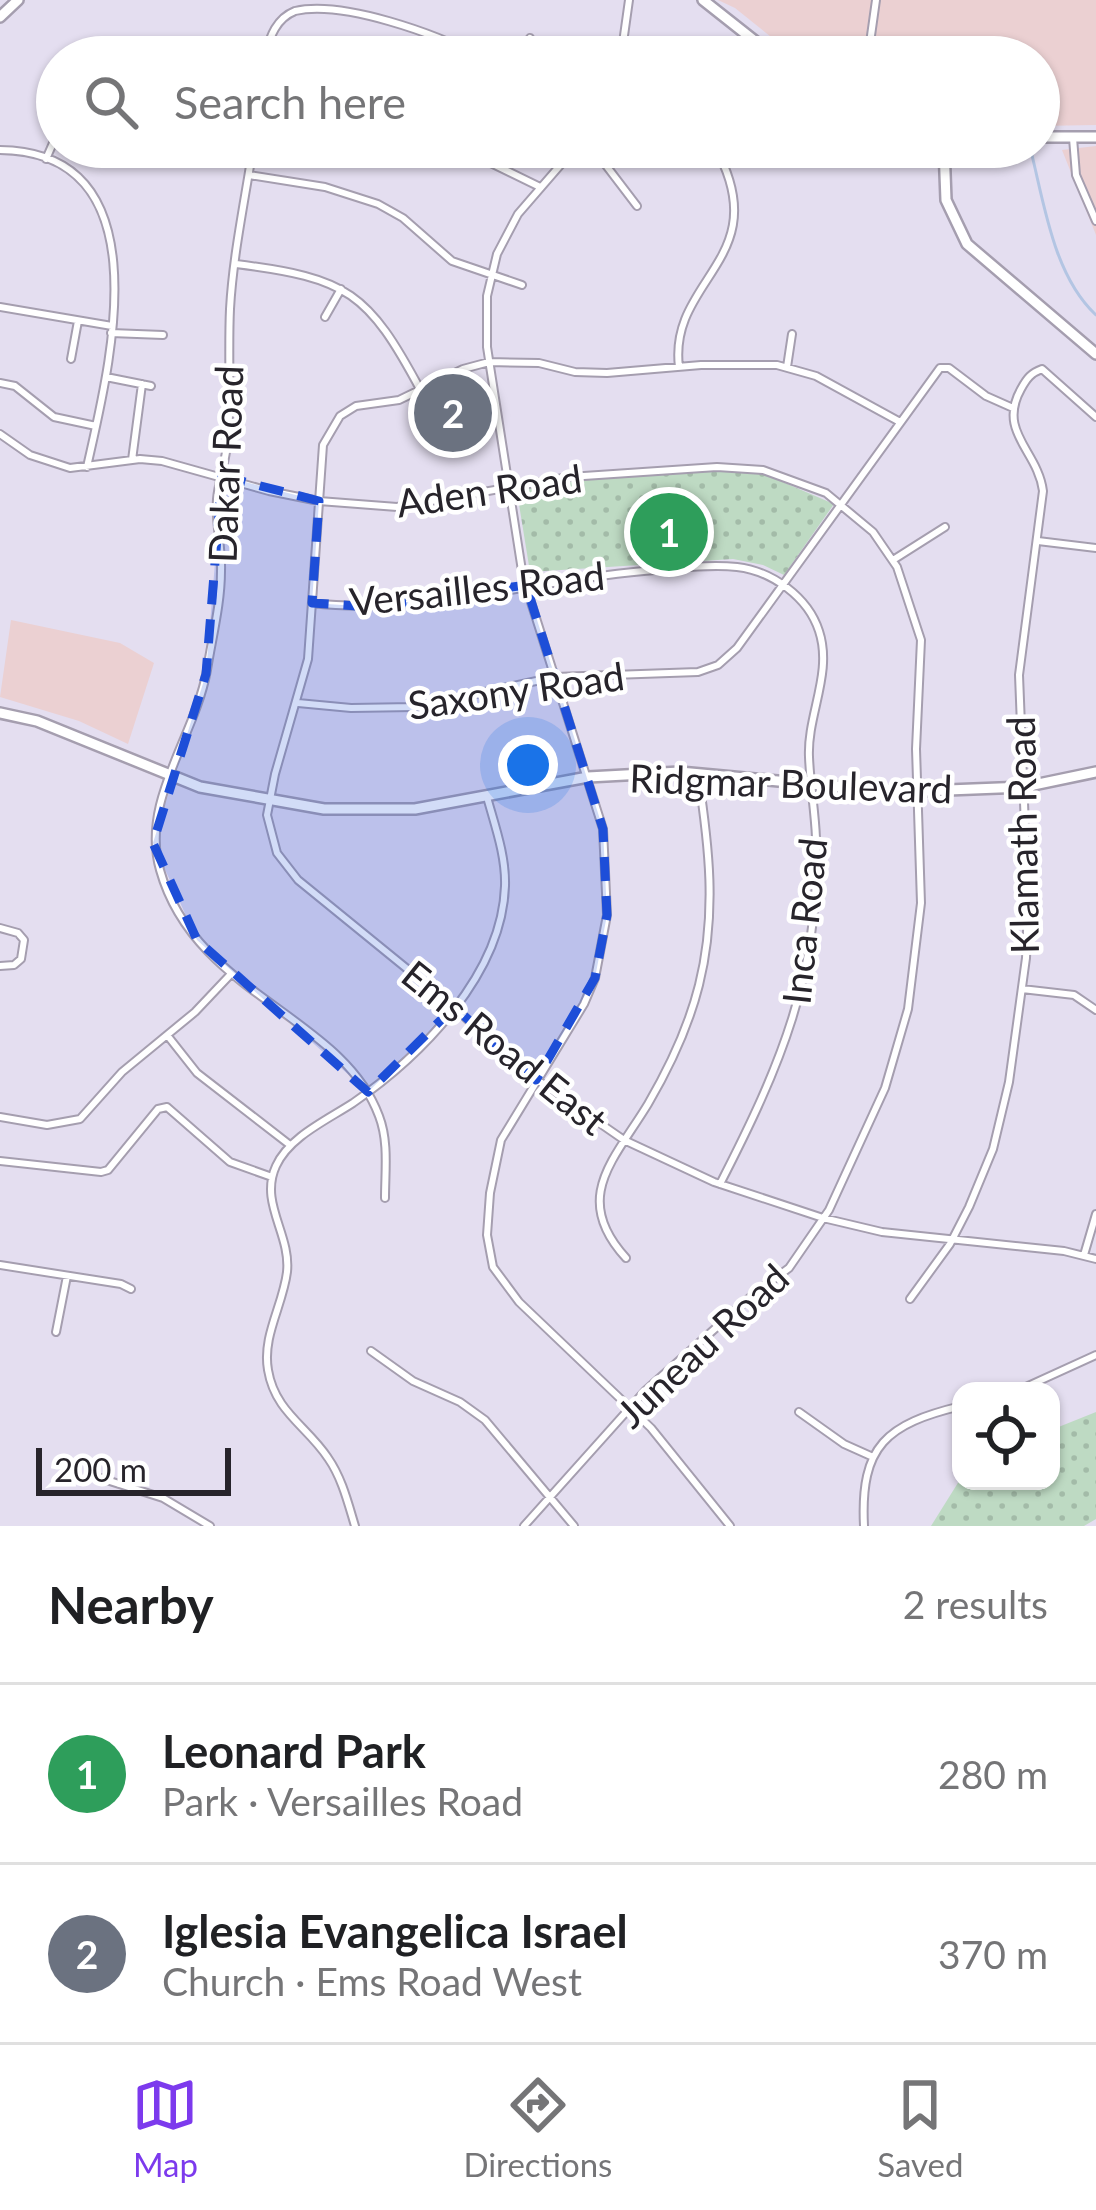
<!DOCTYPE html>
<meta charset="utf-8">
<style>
body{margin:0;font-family:Lato,sans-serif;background:#f2f2f2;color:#202124}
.controls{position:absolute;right:36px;bottom:36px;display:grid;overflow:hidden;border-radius:24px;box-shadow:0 3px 9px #0004}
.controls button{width:108px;height:108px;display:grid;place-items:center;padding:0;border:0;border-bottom:3px solid #e0e0e0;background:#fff;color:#202124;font:60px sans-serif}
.scale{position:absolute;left:36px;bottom:30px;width:195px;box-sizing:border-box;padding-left:12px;border:6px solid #27242b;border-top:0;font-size:33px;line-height:42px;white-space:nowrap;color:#27242b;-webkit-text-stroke:9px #fff;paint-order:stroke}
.you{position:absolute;left:528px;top:765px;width:42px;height:42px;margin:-30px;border:9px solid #fff;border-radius:50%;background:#1a73e8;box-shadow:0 0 0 18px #1a73e833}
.badge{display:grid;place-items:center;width:78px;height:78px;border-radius:50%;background:#7c3aed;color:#fff;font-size:39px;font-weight:700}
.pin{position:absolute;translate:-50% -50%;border:6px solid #fff;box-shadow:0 3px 12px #0006}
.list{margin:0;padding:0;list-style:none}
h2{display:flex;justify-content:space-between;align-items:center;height:156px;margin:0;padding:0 48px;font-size:51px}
h2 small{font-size:39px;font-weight:400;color:#757577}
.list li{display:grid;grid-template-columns:78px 1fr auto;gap:36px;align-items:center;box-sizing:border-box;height:180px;padding:0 48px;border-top:3px solid #e0e0e0}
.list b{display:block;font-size:45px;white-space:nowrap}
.list p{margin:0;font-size:39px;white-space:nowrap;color:#757577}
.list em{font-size:39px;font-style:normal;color:#757577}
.icon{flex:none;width:66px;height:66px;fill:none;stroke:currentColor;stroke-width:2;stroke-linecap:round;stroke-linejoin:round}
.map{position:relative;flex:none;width:1096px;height:1526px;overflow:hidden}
.search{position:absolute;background:#fff;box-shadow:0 3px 9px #0004;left:36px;right:36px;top:36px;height:132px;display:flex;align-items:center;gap:30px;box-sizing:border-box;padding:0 42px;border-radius:66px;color:#757577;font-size:45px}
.sheet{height:516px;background:#fff}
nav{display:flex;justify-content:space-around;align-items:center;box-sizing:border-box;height:168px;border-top:3px solid #e0e0e0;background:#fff;font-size:33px;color:#757577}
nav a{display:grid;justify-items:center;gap:6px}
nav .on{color:#7c3aed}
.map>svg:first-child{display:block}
.commercial{fill:#ebd0d2}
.grass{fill:url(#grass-dots)}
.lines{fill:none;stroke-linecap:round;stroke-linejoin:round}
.stream{stroke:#b3c5e3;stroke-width:3}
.street-casing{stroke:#a59eaf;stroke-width:10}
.secondary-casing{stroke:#a59eaf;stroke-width:14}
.street{stroke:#fff;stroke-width:6}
.secondary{stroke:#fff;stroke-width:9}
.marked{fill:#1d4ed8;fill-opacity:0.2;stroke:#1d4ed8;stroke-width:9;stroke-dasharray:24 15;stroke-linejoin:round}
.labels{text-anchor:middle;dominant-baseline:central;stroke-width:9;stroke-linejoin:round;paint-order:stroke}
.street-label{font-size:39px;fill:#27242b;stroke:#fff}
</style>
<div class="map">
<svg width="1096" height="1526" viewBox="0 0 1096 1526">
<defs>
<pattern id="grass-dots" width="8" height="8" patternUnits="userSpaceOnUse" patternTransform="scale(3)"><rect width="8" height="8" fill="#bedac3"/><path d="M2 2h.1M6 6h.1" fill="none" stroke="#a3bba8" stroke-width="1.8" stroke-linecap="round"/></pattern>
</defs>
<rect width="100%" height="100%" fill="#e4def0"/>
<path class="commercial" d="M718,0H1096V125L1039,126V57H796L735,8Z
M1096,146V235L1062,150Z
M11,620L120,643L154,663L128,744L79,721L0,697Z"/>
<path class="grass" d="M717,471L764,474L834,504L784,575L763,565L733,559L530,572L517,492L521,488L608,477Z
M1096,1412V1519L1084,1526H931L961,1478V1481H1051V1430Z"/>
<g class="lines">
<path class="stream" d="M1030,147C1044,202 1053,275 1096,315"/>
<g class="street-casing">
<path id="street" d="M264,57C270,38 275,19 295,11C343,0 437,34 479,57
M517,57L530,38
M621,57L629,0
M868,57L876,0
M1073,138L1076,175L1096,221
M253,147C245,200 233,255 230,309C228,351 231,394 228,436C227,458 219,478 217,499C215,523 222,547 221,571C221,604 212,638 207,670C195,737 140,801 160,870C195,995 342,1015 379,1116C389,1142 385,1171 385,1198
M458,147L540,187
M576,147L518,214L497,254L487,296V347L523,577L603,829L607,915L595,978L584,1004L501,1140L490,1193L487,1235L493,1267L519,1302L651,1428L730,1526
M592,147L637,206
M0,150C166,152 109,368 87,467
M46,159L57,134
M249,175L325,187L378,204L403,218L452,261L522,285
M236,264C348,278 368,292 421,391
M0,307L112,326
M325,317L341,289
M111,333L163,335
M71,359L78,321
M679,367C668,278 777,259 715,147
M787,367L792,334
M106,377L151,386
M0,383L15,386L54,417L96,426
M900,422L816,376L777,365H701L607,373L575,372L539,363L489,362L463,369L399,400L356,406L340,416L323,445L308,659L275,774L267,815L277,853L298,880L454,1007L520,1068L624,1140L714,1182L823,1218L882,1232L1064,1251L1096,1259
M0,434L30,455L70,468L140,459L162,461L269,491L319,501L397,507L569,477L717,467L763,470L826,493L873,532L897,567L921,640L916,749L921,903L908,1009L885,1088L829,1210L789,1268L755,1293L645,1391L524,1526
M132,460L142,384
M1038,541L1096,548
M893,560L945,527
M312,603C426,616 541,578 655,570C682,568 710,564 737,567C772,571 808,597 819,631C833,673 807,715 809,757C810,784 815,811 816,838C821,973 780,1067 720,1184
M298,703L351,708L414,707L555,677L698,672L718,665L737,648L940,368H949L986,396L1013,408
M0,928L18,933L24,940L21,959L14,965L0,966
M1022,989L1074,995L1096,1010
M167,1035L197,1073L290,1145
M0,1117L47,1125L80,1119L122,1072L195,1012L230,975
M0,1161L101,1172L108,1170L158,1109L167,1107L230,1162L272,1177
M1084,1255L1096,1214
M626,1258C571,1198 614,1160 648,1104C669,1068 689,1025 699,985C717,913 709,846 698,774
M0,1265L121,1284L131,1289
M910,1299L950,1244L969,1207L993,1149L1009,1082L1026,958L1028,904L1019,675L1043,491C1038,451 997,432 1021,389C1027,378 1031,373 1042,369L1096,417
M56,1332L67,1276
M371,1351L413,1381L460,1402L485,1420L574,1526
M1017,1391L1096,1355
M799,1412L844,1444L873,1457
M94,1476L163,1498L210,1526
M355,1526C348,1503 342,1478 328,1458C307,1426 275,1412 268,1370C262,1336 283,1305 287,1272C291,1234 259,1203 276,1166C289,1137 327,1120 353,1103C421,1056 502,975 505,886C506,856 495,826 487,797
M864,1526C860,1445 887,1424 961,1406"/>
</g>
<g class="secondary-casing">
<path id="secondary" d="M703,0L775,57
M0,17L18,0
M1039,137H1096
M944,147L946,200L967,244L1096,354
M0,713L37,721L200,787L324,809H415L588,777L680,772L897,792L1024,787L1096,772"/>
</g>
<use href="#street" class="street"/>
<use href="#secondary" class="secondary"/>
</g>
<path class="marked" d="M222,476L319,501L312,603L372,607L526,585L603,829L607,915L595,978L536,1080L454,1007L368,1092L197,940L153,843L206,674Z"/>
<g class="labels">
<g class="street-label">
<text transform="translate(225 464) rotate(-88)">Dakar Road</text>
<text transform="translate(489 490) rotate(-8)">Aden Road</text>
<text transform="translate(477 588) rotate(-6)">Versailles Road</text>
<text transform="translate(516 690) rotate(-8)">Saxony Road</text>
<text transform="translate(791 783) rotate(2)">Ridgmar Boulevard</text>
<text transform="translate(1022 835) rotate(-91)">Klamath Road</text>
<text transform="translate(804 921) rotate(-84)">Inca Road</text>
<text transform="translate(505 1047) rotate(39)">Ems Road East</text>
<text transform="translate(702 1345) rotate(-43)">Juneau Road</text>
</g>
</g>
</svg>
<div class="controls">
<button><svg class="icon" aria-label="locate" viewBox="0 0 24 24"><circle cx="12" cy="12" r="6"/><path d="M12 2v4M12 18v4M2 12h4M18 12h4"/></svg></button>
</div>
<div class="scale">200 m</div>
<div class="you"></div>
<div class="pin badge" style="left:669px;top:532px;background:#2e9e5b">1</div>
<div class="pin badge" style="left:453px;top:413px;background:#6b7280">2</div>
<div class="search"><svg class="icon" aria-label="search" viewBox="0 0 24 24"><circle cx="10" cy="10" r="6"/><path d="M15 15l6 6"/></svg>Search here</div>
</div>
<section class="sheet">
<h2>Nearby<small>2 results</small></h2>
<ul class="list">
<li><span class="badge" style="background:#2e9e5b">1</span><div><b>Leonard Park</b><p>Park · Versailles Road</p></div><em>280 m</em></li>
<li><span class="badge" style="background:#6b7280">2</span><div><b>Iglesia Evangelica Israel</b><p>Church · Ems Road West</p></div><em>370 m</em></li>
</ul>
</section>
<nav>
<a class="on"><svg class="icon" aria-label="map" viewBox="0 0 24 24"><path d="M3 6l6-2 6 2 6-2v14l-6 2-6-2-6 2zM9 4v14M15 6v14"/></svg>Map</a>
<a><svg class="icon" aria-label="directions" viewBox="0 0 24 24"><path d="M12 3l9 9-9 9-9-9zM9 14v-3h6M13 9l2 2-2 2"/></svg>Directions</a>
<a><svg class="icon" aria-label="saved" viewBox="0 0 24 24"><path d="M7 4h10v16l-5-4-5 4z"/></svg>Saved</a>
</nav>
